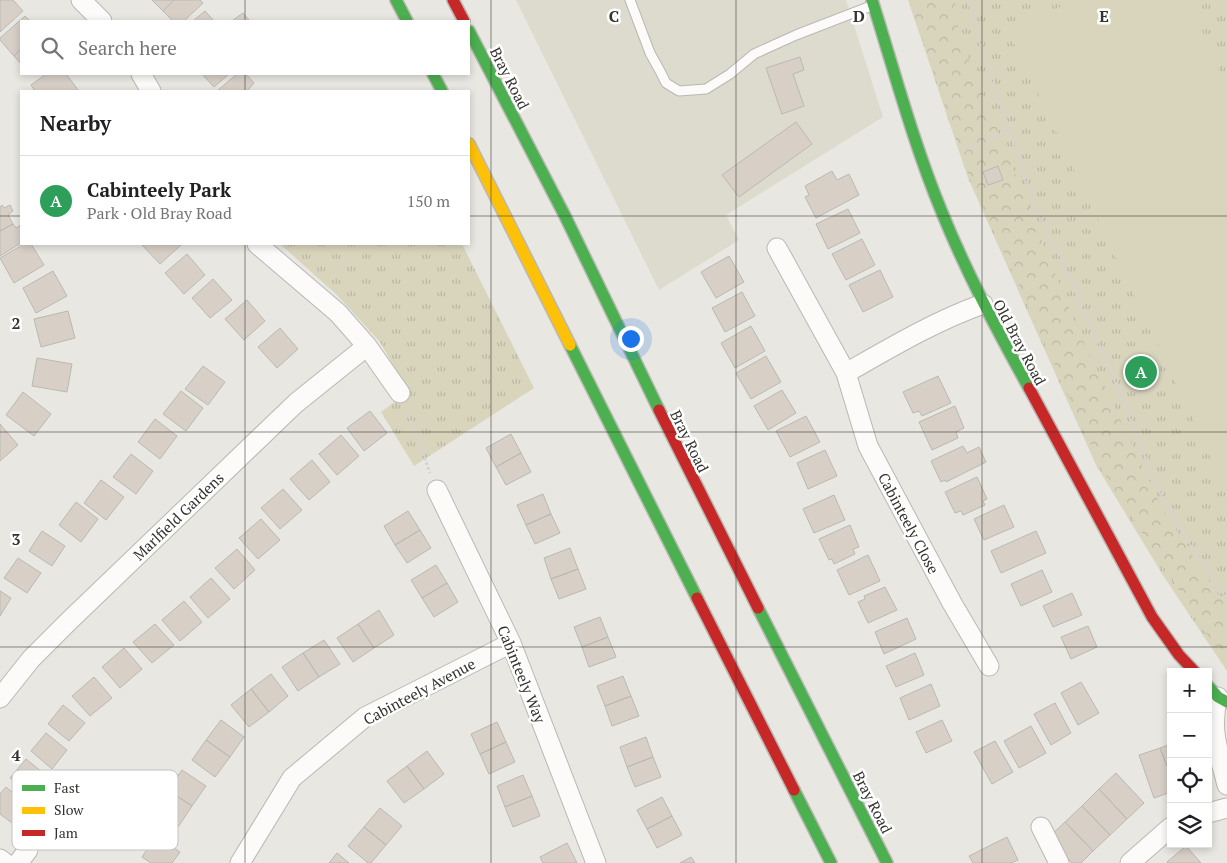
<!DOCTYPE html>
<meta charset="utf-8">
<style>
body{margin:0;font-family:"PT Serif",serif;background:#f2f2f2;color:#202124}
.controls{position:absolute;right:15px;bottom:15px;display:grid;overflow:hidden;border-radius:0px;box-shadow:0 2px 8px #0003}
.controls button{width:45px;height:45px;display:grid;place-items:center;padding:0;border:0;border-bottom:1px solid #e0e0e0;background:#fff;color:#202124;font:25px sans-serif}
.you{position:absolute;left:630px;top:338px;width:18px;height:18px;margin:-12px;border:4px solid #fff;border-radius:50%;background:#1a73e8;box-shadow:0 0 0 8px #1a73e833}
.badge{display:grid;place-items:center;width:32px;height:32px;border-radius:50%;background:#1a73e8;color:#fff;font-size:16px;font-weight:700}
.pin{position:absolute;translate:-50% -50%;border:2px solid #fff;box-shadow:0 1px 5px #0006}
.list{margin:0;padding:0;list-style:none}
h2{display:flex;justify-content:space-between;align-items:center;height:65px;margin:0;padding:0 20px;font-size:21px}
h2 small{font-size:16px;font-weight:400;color:#757577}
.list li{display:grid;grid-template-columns:32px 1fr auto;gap:15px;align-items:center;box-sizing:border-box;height:90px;padding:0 20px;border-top:1px solid #e0e0e0}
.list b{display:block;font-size:19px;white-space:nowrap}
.list p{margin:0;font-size:16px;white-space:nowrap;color:#757577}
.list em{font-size:16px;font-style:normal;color:#757577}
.icon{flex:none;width:28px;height:28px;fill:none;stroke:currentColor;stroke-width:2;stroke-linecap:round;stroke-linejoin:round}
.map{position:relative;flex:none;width:1227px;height:863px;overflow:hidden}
.search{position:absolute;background:#fff;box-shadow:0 2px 8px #0003;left:20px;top:20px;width:450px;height:55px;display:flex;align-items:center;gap:12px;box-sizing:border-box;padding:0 18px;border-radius:0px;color:#757577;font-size:19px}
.panel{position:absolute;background:#fff;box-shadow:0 2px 8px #0003;left:20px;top:90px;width:450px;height:155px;border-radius:0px}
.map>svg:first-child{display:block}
.built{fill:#dddbcd}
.grass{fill:url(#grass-tufts)}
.forest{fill:url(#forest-crowns)}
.pitch{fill:#d9d5bd}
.building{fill:#d8d0c7;stroke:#bab8b3}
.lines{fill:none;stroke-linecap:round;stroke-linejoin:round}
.lane-casing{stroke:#b9b8b3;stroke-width:11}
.street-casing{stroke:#b9b8b3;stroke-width:21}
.fast-casing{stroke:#b9b8b3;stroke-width:14}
.slow-casing{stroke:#b9b8b3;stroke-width:14}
.jam-casing{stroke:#b9b8b3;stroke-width:14}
.path{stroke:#d4d3d2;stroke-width:3;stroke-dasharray:2.5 2.5;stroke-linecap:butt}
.lane{stroke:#fcfbfa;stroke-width:9}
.street{stroke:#fcfbfa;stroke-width:19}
.fast{stroke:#4caf50;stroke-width:11}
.slow{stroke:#ffc107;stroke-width:11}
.jam{stroke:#c62828;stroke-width:11}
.grid{fill:none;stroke:#33322e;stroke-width:1;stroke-opacity:0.55}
.labels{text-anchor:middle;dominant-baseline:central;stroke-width:5;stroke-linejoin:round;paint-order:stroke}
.street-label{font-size:15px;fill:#33322e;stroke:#fff}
.key{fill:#fff;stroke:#c2c2c0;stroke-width:1}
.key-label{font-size:14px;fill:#33322e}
.grid-label{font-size:16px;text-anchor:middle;font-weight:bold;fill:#33322e;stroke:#fff;stroke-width:5;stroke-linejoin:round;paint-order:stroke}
</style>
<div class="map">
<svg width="1227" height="863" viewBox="0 0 1227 863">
<defs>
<pattern id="grass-tufts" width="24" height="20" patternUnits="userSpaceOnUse" patternTransform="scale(1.25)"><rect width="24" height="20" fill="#d9d5bd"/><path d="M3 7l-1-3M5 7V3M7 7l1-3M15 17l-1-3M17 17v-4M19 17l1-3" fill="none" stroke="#bbb7a3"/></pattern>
<pattern id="forest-crowns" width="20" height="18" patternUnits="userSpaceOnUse" patternTransform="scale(1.25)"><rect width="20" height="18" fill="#d9d5bd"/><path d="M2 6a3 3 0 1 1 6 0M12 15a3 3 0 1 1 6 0" fill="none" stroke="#bbb7a3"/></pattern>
</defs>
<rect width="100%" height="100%" fill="#e8e7e1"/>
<path class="built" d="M516,0H846L883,117L726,215L739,240L659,290Z"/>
<path class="grass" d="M908,0H1227V671L1164,577L1096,465L968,178Z
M280,244H462L534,388L414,466L381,412L408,392L380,342L337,295Z"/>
<path class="forest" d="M909,0H955L959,34L1075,323L1161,506L1199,566L1227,607V665L1103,472L966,169Z"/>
<path class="pitch" d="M1075,0H1189L1227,89V490L1008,31Z"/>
<path class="building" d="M1,0H13L23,11L0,32V1Z
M152,0H174L163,11Z
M174,0H200L203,3L184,21H173L163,11Z
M205,11L214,21H193Z
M243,13L250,21H232Z
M25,16L30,21H21V49L14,56L0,40V38Z
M21,49V64L14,56Z
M800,57L804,70L793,74L804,106L782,114L766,68Z
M46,74H66L79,91H35L31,85Z
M202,74H229L214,87Z
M237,74H246L254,83L247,91H217Z
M796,122L812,144L739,197L722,175Z
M998,166L1003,180L988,185L983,172Z
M832,171L837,180L849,174L859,195L816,218L805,197L809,195L805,186Z
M2,205L4,208L10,205L13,211L8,215L13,224L0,231V207Z
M848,209L860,233L828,249L816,224Z
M13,224L16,228L21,225V243L0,256V231Z
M862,239L875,265L846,280L832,254Z
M24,244H31L44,265L14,283L0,258Z
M141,244H180L181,245L160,264Z
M187,254L205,275L184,294L165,273Z
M729,256L744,282L716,298L701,272Z
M880,270L893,297L863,312L849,285Z
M53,271L67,296L36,313L23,288Z
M213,279L232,300L210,318L192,298Z
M742,292L755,316L725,332L712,308Z
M247,300L265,321L244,340L225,319Z
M68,311L75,338L41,347L34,319Z
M751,326L765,351L735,368L721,343Z
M280,328L298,349L277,368L258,347Z
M766,356L781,382L751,399L736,373Z
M37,358L72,364L67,392L32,386Z
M203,366L225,382L208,405L185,389Z
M938,376L951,403L922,416L919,411L913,413L903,392Z
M782,390L796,413L768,430L754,406Z
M181,391L203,408L186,431L163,414Z
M23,392L51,414L34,436L6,415Z
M955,406L964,428L956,432L958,438L932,450L919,422Z
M370,411L387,433L364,451L347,428Z
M806,416L820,442L790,457L776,431Z
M155,419L177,436L160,459L138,442Z
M0,424L18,445L0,461Z
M511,434L521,453L496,467L486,448Z
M341,435L359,456L337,475L319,454Z
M963,446L967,453L979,447L986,462L946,482L945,480L941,482L931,461Z
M825,450L837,476L808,489L797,463Z
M521,453L531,472L506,485L496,467Z
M131,454L153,471L136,494L113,477Z
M312,460L330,482L309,500L290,479Z
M977,477L987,499L983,501L985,505L963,515L961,511L955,513L945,492Z
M101,480L124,497L106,520L84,503Z
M283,489L302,510L280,529L261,508Z
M543,494L551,514L526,525L517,505Z
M834,495L845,520L814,533L803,509Z
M76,502L98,519L81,542L59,525Z
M1004,505L1014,527L984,540L974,519Z
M408,511L420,530L395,545L384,526Z
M551,514L560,533L535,544L526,525Z
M261,519L280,540L258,559L239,538Z
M850,525L859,547L853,549L855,554L834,564L832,559L829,560L819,539Z
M420,530L431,548L407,563L395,545Z
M42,531L65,546L52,566L29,551Z
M1036,531L1046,553L1001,573L991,551Z
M570,548L578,569L551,579L544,558Z
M237,549L255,570L234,589L215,568Z
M868,555L880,581L849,595L837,570Z
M18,558L41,573L27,593L4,578Z
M436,565L447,583L422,598L411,580Z
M578,569L586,589L559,599L551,579Z
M1042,570L1052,592L1021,606L1011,584Z
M211,578L230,599L208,618L190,597Z
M447,583L458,602L434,617L422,598Z
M885,587L897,610L868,623L858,602L865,599L864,596Z
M0,591L11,598L0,616Z
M1072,593L1082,615L1053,627L1043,606Z
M184,601L202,622L180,641L162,620Z
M379,610L394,635L374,648L358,624Z
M600,617L608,637L582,647L574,627Z
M907,618L916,639L884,654L875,632Z
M155,624L174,645L152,663L133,642Z
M358,624L374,648L353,662L337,638Z
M1088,626L1097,647L1071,659L1061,637Z
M608,637L616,657L589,667L582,647Z
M324,640L340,664L319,677L303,653Z
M124,648L142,669L120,688L102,667Z
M303,653L319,677L298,691L282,667Z
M915,653L924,675L896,687L886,666Z
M271,674L288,696L269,712L251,689Z
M623,676L631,696L605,706L597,686Z
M94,677L112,698L90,716L72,696Z
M1081,682L1099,713L1078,725L1061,693Z
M931,684L940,706L909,720L900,698Z
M251,689L269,712L249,727L231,705Z
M631,696L639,716L612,726L605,706Z
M1055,703L1071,733L1051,745L1034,714Z
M63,705L85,723L69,741L48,724Z
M221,720L244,737L230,757L206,740Z
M942,720L952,741L926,753L916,732Z
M497,722L506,742L480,754L471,734Z
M1031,726L1046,753L1019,768L1004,741Z
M46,733L67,750L52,769L31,751Z
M646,737L653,757L627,767L620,747Z
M206,740L230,757L215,777L192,760Z
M995,741L1013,772L992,784L974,752Z
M506,742L515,762L489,774L480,754Z
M1171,744V776L1160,748Z
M1160,748L1171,776V792L1154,798L1139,755Z
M427,751L444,774L424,789L407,766Z
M653,757L661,777L635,787L627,767Z
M26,759L47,776L32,795L10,778Z
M407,766L424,789L404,803L387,781Z
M182,770L206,786L192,806L168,790Z
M1116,773L1144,803L1127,819L1099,789Z
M523,775L532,796L505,807L497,786Z
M6,787L28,805L12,823L0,814V794Z
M1099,789L1127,819L1110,835L1082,806Z
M168,790L192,806L178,827L154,811Z
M532,796L540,816L513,827L505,807Z
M662,797L672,816L647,829L637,810Z
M1082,806L1110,835L1093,851L1065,822Z
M380,808L402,826L386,845L364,827Z
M672,816L682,835L657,848L647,829Z
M1065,822L1093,851L1081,863H1072L1048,838Z
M364,827L386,845L371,863H368L348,846Z
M156,836L180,852L172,863H151L142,857Z
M1007,837L1018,860L1011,863H973L969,856Z
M567,843L577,863H543L540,857Z
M1186,846L1201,863H1168L1167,862Z
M337,853L349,863H329Z
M691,857L695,863H680Z"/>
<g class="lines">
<g class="lane-casing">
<path id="lane" d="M630,0L650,53L660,71L666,83L679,91L706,89L730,74L754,54L796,35L871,6"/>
</g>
<g class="street-casing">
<path id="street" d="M81,0L102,21
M141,74L151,91
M257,244L338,313L367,346L400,393
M777,248L846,373L868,446L952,603L989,666
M846,373C890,348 935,321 983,304
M437,490L511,643L596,863
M1218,697C1209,729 1219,753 1227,785
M0,698L31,659L68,622L296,403L367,346
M1208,813L1227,808
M1041,827L1059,863
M0,859L5,863
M18,863L28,850
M240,863L292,778L365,717L511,643
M1130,863L1171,827"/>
</g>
<g class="fast-casing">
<path id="fast" d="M396,0L407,21
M872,0C894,70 913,142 941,210C966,272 997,330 1029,388
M469,31L565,216L659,410
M433,74L442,91
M570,345L697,598
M758,608L887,863
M1208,686L1218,697L1227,702
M794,790L831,863"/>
</g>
<g class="slow-casing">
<path id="slow" d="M469,144L570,345"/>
</g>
<g class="jam-casing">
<path id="jam" d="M453,0L464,21
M1029,388L1152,617L1179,655L1195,672
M659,410L758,608
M697,598L794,790"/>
</g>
<path class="path" d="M969,0L982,50L1037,210L1064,265L1099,345L1126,407L1154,481L1188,542L1227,600
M964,151L1009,130
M407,411L430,473"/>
<use href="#lane" class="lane"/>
<use href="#street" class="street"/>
<use href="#fast" class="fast"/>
<use href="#slow" class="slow"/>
<use href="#jam" class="jam"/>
</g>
<path class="grid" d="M245,0V21M491,0V863M736,0V863M982,0V863M245,74V91M0,216H21M469,216H1227M245,244V863M0,432H1227M0,647H1227"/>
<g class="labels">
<g class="street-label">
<text transform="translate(510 78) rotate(63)">Bray Road</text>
<text transform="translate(1020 342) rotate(62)">Old Bray Road</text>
<text transform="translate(690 441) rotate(64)">Bray Road</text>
<text transform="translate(178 516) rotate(-44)">Marlfield Gardens</text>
<text transform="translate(909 523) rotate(62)">Cabinteely Close</text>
<text transform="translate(522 674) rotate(68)">Cabinteely Way</text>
<text transform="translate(419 691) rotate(-28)">Cabinteely Avenue</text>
<text transform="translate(873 802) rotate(63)">Bray Road</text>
</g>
</g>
<rect x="12" y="770" width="166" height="80" rx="8" class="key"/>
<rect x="22" y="785" width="23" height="6" fill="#4caf50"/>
<rect x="22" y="807" width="23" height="7" fill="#ffc107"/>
<rect x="22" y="830" width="23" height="6" fill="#c62828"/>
<g class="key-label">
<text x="54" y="793">Fast</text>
<text x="54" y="815">Slow</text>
<text x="54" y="838">Jam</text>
</g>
<g class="grid-label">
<text x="614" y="22">C</text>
<text x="859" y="22">D</text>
<text x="1104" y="22">E</text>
<text x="16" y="329">2</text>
<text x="16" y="545">3</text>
<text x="16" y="761">4</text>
</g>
</svg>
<div class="controls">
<button>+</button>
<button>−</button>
<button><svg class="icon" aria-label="locate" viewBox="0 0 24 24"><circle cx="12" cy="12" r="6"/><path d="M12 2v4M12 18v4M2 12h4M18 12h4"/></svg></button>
<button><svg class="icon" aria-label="layers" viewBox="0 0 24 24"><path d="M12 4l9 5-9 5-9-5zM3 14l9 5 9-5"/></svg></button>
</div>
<div class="you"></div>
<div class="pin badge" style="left:1141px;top:372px;background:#2e9e5b">A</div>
<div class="search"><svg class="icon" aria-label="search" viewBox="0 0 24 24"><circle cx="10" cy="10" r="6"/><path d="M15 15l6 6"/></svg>Search here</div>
<section class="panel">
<h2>Nearby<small></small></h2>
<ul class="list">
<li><span class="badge" style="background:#2e9e5b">A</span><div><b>Cabinteely Park</b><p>Park · Old Bray Road</p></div><em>150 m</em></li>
</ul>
</section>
</div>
